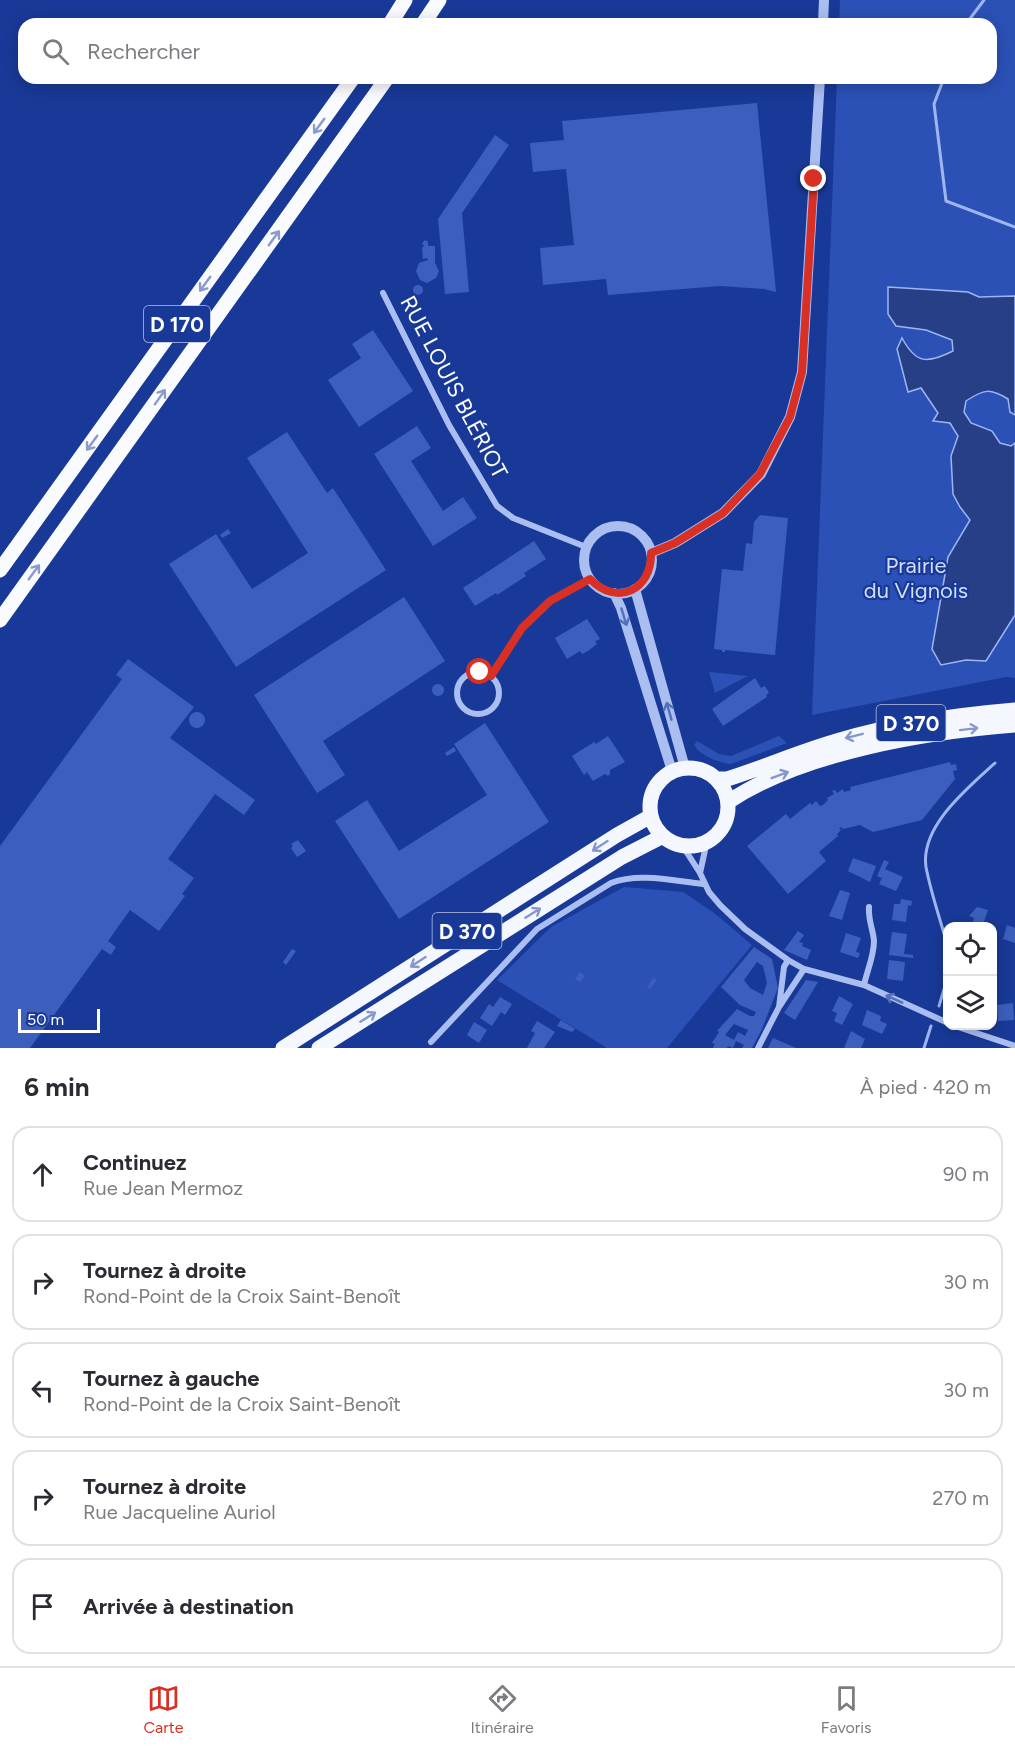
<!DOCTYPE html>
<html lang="fr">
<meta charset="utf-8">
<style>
body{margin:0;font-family:Figtree,sans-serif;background:#f7f7f7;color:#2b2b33}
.controls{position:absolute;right:18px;bottom:18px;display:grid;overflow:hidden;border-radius:12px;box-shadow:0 3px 15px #0003}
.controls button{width:54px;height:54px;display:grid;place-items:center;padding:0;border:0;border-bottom:2px solid #e1e1e2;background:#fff;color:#2b2b33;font:30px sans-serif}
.scale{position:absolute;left:18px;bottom:15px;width:82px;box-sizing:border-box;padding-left:6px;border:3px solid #fff;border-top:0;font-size:16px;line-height:21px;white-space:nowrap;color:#fff;-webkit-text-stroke:4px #183997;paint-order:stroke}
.stop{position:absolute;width:18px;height:18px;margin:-14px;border:4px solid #d93025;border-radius:50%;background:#fff}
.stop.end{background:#d93025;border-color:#fff;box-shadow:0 2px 6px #0008}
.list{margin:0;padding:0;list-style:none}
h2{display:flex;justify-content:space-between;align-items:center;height:78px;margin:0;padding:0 24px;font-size:26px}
h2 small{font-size:20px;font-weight:400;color:#7c7c81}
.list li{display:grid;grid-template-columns:39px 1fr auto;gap:18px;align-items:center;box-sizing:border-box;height:96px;margin:0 12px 12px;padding:0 12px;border:2px solid #e1e1e2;border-radius:18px}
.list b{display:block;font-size:22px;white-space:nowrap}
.list p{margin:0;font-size:20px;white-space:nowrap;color:#7c7c81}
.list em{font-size:20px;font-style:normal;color:#7c7c81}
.icon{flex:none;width:33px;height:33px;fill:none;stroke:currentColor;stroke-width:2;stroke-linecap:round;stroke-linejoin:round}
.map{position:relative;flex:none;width:1015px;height:1048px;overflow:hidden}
.search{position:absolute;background:#fff;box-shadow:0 3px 15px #0003;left:18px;right:18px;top:18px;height:66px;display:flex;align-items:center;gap:15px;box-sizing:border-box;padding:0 21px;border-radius:18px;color:#7c7c81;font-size:22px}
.sheet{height:618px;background:#fff}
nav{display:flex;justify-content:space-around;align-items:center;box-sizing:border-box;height:84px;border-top:2px solid #e1e1e2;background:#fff;font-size:16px;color:#7c7c81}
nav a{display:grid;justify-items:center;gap:3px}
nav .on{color:#d93025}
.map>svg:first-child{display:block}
.green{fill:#2b51b6}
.water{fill:#273f87;stroke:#9db6f3;stroke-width:1.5}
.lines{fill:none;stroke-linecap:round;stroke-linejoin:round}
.stream{stroke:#9db6f3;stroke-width:3}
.building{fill:#3c5fbd;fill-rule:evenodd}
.minor{stroke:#abbef1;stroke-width:6}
.tertiary{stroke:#abbef1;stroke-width:10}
.primary{stroke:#f5f7ff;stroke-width:15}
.trunk{stroke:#fafbff;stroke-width:15}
.oneway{stroke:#899acb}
.oneway2{stroke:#536ebb}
.oneway3{stroke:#8698cb}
.route{stroke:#d93025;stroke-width:8}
.labels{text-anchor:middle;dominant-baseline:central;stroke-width:4.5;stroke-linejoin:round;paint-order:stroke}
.shield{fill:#183997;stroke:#bac4e0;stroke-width:1.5}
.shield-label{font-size:21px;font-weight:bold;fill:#fff}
.street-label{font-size:22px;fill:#fff;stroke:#183997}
.park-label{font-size:22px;fill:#d2defc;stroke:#183997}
</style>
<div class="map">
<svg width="1015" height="1048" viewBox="0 0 1015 1048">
<rect width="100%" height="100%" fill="#183997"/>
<path class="green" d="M840,0H1015V678L1006,677L812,715L837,78H991V24H839Z
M709,672L748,676L715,693Z
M779,736L787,743L731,764C720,763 700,756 694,745L697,741L719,754L731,756Z
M624,887L683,892L713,912L752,945L667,1048H607L497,980L551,927Z"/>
<path class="water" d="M888,287L968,292L979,297L1015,296V415L1010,412L1008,399C990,388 984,389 966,401L964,412L971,423L992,431L1000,443L1011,446L1015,443V615L986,661L966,660L941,665L932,649L948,557L970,520L960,507L953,494L951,456L958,436L950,423L933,421L938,413L921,388L908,392L897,349L902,338C916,364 927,364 953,351L952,340L926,330L896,326L888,314Z"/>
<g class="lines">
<path class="stream" d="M966,24L984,0
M944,78L934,104L946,201L1015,227
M948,948C941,921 931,894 926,867C920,826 968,788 995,763
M939,1006L948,976
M924,1048L931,1026"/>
</g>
<path class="building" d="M757,103L776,292L764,289L720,286L608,295L606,279L543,285L540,248L574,245L566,169L533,172L530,143L564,140L562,121Z
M495,135L509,145L462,213L469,292L445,294L438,219Z
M425,240L428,242V246H435V263L439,271L436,278L427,283L420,280L416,271L419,263L428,260L427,258L423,259L422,248L424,246L422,243Z
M413 290a5 5 0 1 1 10 0a5 5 0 1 1-10 0Z
M373,330L413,391L359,427L328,380L361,358L352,344Z
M417,426L431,448L411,461L443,511L463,497L477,518L433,546L374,454Z
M287,432L327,493L333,488L386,570L236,667L169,564L216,534L252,589L308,553L247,458Z
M760,515L788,518L775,655L725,650V652H722V650L714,649L722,569L743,571L746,543L752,544L754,522Z
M228,529L231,533L222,538L220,535Z
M534,541L546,559L524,573L526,576L497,595L496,593L475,606L463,588Z
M404,597L445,661L323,741L345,775L317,793L254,695Z
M587,619L600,639L595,641L597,644L588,651L582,654L580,651L567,659L555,638Z
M128,659L194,707L170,738L255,800L244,815L215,794L168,859L194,878L182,894L185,896L159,931L130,910L108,941L116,947L111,955L102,949L30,1048H0V846L122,679L116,675Z
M755,678L761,688L765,686L769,693L766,695L767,697L723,726L712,709Z
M432 690a6 6 0 1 1 12 0a6 6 0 1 1-12 0Z
M189 720a8 8 0 1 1 16 0a8 8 0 1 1-16 0Z
M485,723L549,822L399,919L335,821L367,800L399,851L487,795L454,744Z
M608,736L625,762L610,770V774L608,776L605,774L593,781L587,772L584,775L572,756L594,742L596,744Z
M454,747L456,751L447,756L445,753Z
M950,762L951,765L956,764L957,770L953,771L955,779L922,820L873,832L860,825L843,829L841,827L839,828L841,830L837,834L838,836L819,852L826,861L788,894L747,846L786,814L790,819L810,803L812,805L816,801L820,806L823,805L828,800L827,798L834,794L832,791L835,790L837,793L843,789L844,792L851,790L850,787Z
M298,840L306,851L297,857L291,848L293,846L291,844Z
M853,858L876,866L870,882L848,871Z
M884,860L889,862L885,869L903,877L896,891L879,884L882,878L877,876Z
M840,890L850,893L842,920L829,916Z
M901,899L912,901L911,906L908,905L906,922L892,920L894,904H900Z
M977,907L988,910L982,927H971L974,918L969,916Z
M1007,925L1015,928V943L1003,939Z
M798,931L804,935L799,942L803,943L802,946L811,950L807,960L784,950Z
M892,932L907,934L904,954L913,955V958L889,955Z
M846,933L861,938L856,952L860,953L858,958L840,952Z
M754,947L772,959L778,988L762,1029L752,1048H742L744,1045L736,1041L733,1048L728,1046L727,1048H713L715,1044L712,1043L719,1032L717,1031L737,1009L750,1016H754L756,1012L740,1005L721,987ZM757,962L763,966L767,983L763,995L750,988L744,980ZM734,1024L748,1030L745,1036L738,1032L734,1040L725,1035Z
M292,949L296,951L286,965L283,962Z
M889,960L905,962L903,981L887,979Z
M580,972L585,976L580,982L575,979Z
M653,978L657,980L650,989L647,987Z
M993,979H995L996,997H993Z
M806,980L818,982L795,1020L784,1013Z
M839,996L853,1004L842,1025L834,1021L837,1013L832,1011Z
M500,997L512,1004L505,1015L501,1012L492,1026L480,1018L489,1004L493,1007Z
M1013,1003L1014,1020L998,1021L997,1005Z
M867,1010L881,1016L880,1021L887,1024L882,1034L862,1025Z
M561,1020L575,1029L572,1032L557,1026Z
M537,1021L555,1032L544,1048H527L535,1033L531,1031Z
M474,1022L487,1030L479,1043L467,1035Z
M851,1031L865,1039L861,1048H844Z
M773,1038L796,1048H768Z"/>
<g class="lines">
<path class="minor" d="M383,293L449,425L497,506L513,518L586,547
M457 693a21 21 0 1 1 42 0a21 21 0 1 1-42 0Z
M491,676L522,628L550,601L590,579
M682,845L700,873L709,892L720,905L745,929L788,960L804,969L864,985L948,1023
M700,873L707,841
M864,985C867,971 874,956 874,941C873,929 868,920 869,907
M779,1007L784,967L788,960
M955,1026L1015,1046
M431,1042L537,929L611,883C639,872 674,881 703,884
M758,1048L779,1007L804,969"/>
<path class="tertiary" d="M823,24L824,0
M584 560a34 34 0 1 1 68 0a34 34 0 1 1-68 0Z
M651,553L675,543L723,513L761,474L790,417L802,372L820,78
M635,589L685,768
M614,593L621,608L672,771"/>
<path class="primary" d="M650 807a39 39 0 1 1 78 0a39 39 0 1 1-78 0Z
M717,779H727C765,767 801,751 840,740C897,723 956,715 1015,710
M728,802C803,752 926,732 1015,725
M283,1048L617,835L651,816
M319,1048L622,857L663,836"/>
<path class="trunk" d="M390,24L405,0
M423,24L439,0
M0,570L353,78
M0,620L387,78"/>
</g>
<defs><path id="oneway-shaft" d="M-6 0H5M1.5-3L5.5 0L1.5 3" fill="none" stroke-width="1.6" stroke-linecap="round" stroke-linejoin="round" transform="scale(1.5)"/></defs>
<g class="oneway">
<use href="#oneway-shaft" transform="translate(319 126) rotate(126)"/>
<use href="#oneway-shaft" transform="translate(274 238) rotate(-54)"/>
<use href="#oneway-shaft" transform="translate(205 284) rotate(126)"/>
<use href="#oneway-shaft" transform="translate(160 397) rotate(-55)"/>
<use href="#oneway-shaft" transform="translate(92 443) rotate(126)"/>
<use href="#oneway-shaft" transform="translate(34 572) rotate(-54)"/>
</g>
<g class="oneway2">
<use href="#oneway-shaft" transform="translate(624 617) rotate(73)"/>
<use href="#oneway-shaft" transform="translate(669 711) rotate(-106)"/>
<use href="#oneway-shaft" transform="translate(894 999) rotate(-156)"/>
</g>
<g class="oneway3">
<use href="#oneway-shaft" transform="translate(969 729) rotate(-7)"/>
<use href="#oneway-shaft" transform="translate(854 736) rotate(166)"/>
<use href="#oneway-shaft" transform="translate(780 775) rotate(-20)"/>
<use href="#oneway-shaft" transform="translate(600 846) rotate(147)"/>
<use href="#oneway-shaft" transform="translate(533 913) rotate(-32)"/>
<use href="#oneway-shaft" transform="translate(418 962) rotate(147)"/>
<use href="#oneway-shaft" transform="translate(368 1017) rotate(-32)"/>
</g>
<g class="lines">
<path class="route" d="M480,672L491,676L522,628L550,601L590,579C617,607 652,590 651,553L675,543L723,513L760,474L790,417L802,372L814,179"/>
</g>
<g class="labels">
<g class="shield">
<rect x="144" y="306" width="66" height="36" rx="4.5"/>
<rect x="876.5" y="705" width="69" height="36" rx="4.5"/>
<rect x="432.5" y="913" width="69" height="36" rx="4.5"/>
</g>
<g class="shield-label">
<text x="177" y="324">D 170</text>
<text x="911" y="723">D 370</text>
<text x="467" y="931">D 370</text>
</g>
<g class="street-label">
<text transform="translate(454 387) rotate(62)">RUE LOUIS BLÉRIOT</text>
</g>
<g class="park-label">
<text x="916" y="565">Prairie<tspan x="916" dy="25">du Vignois</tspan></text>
</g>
</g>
</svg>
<div class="controls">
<button><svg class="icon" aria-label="locate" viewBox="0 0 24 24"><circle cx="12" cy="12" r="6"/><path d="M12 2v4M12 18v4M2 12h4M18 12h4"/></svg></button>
<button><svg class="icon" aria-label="layers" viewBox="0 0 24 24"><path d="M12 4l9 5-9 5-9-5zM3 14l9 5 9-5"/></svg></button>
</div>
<div class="scale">50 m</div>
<div class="stop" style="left:480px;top:672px"></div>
<div class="stop end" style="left:814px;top:179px"></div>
<div class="search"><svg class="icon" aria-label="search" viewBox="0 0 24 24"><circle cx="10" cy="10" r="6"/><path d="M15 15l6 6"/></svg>Rechercher</div>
</div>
<section class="sheet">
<h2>6 min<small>À pied · 420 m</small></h2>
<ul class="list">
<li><svg class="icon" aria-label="ahead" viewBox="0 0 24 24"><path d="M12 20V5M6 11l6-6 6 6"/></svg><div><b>Continuez</b><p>Rue Jean Mermoz</p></div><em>90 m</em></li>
<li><svg class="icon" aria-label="right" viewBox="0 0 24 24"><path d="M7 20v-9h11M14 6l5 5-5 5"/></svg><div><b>Tournez à droite</b><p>Rond-Point de la Croix Saint-Benoît</p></div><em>30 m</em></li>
<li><svg class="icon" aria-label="left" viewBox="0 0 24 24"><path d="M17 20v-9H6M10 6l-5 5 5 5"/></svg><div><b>Tournez à gauche</b><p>Rond-Point de la Croix Saint-Benoît</p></div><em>30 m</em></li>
<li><svg class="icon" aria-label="right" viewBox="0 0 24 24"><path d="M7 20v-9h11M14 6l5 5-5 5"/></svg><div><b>Tournez à droite</b><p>Rue Jacqueline Auriol</p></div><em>270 m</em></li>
<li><svg class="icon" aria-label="arrive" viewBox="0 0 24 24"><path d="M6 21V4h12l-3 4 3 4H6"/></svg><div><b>Arrivée à destination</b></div></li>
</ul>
</section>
<nav>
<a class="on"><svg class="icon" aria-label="map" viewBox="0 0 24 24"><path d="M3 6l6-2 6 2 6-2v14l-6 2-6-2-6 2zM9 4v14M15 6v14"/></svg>Carte</a>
<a><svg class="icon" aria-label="directions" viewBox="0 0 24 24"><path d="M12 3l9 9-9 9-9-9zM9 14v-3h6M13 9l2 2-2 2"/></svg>Itinéraire</a>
<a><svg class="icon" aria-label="saved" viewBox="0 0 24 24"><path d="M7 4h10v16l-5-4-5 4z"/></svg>Favoris</a>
</nav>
